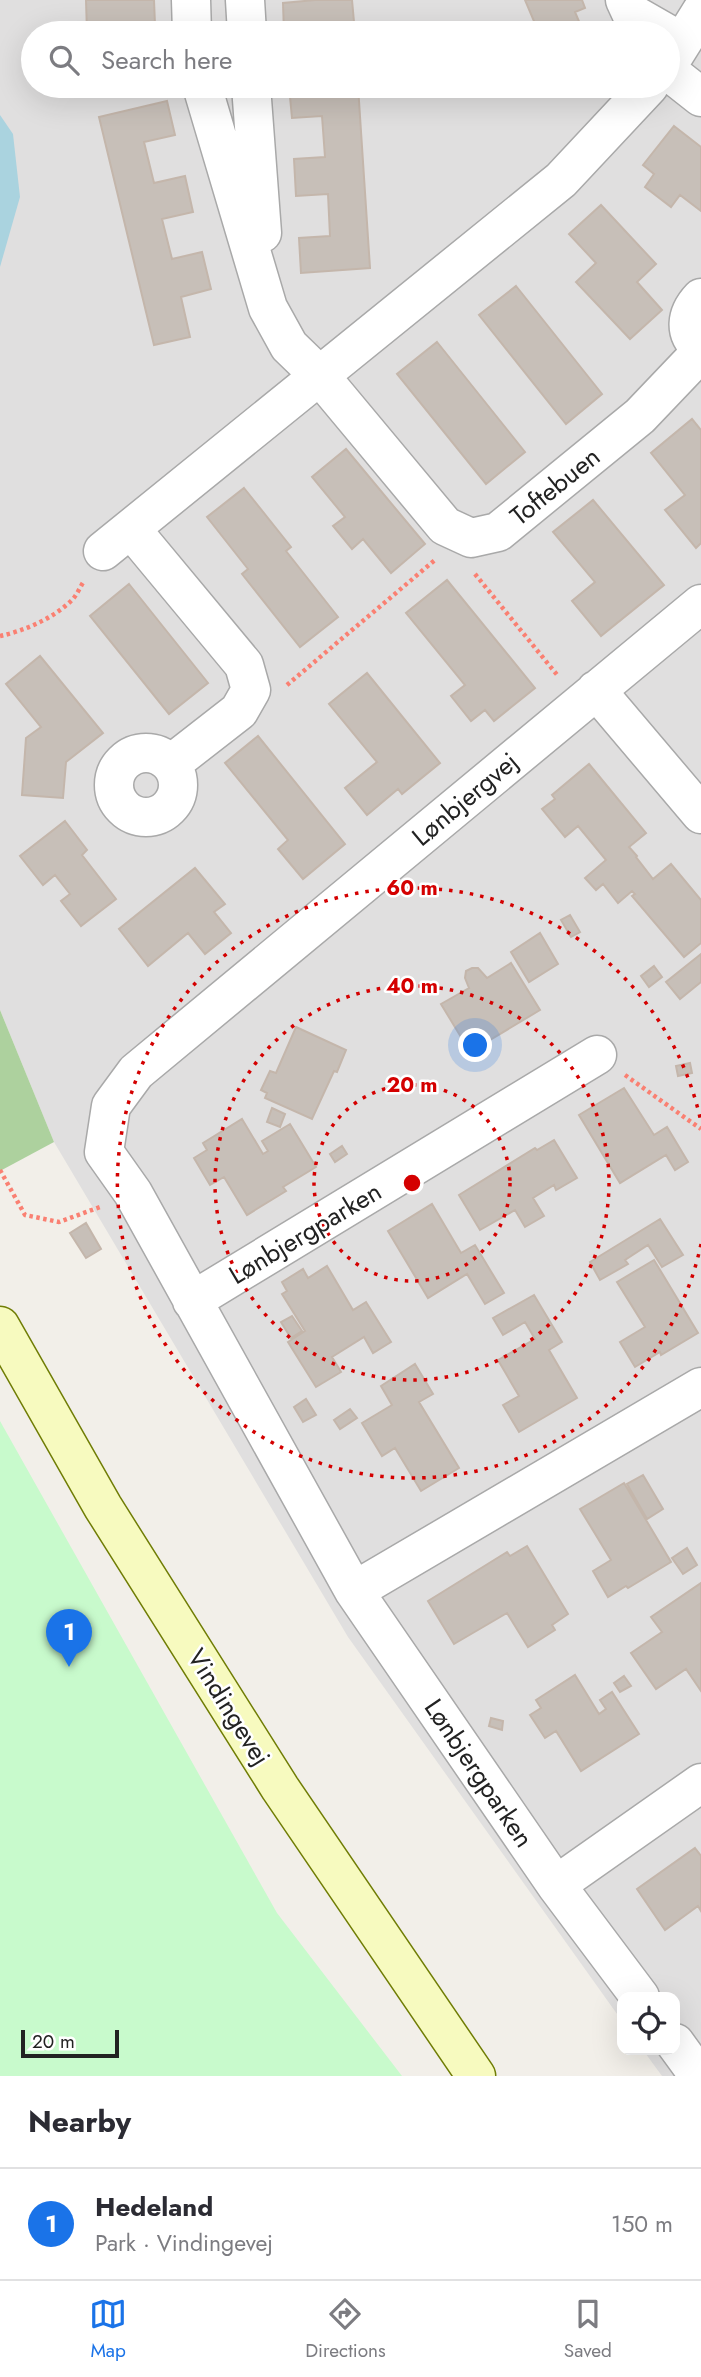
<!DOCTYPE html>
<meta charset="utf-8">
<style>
body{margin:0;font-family:Jost,sans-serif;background:#f2f2f3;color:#2b2b33}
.controls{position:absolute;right:21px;bottom:21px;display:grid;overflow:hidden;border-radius:14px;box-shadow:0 7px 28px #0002}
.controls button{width:63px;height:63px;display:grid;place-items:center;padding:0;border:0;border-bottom:2px solid #e1e1e2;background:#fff;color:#2b2b33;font:35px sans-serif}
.scale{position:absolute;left:21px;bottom:18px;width:98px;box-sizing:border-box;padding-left:7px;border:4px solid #222;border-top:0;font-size:19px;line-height:24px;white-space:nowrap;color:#222;-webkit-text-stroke:5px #fff;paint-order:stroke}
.you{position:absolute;left:476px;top:1046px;width:24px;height:24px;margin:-18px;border:5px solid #fff;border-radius:50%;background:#1a73e8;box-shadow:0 0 0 10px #1a73e833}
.badge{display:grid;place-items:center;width:46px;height:46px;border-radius:50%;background:#1a73e8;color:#fff;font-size:23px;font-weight:700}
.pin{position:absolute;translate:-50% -58px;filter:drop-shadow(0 2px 4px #0008)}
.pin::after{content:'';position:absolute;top:37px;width:24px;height:21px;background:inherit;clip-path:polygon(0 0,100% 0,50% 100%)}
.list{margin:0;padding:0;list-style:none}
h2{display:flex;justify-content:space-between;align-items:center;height:91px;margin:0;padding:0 28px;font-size:30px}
h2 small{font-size:23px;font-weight:400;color:#7c7c81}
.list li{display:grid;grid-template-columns:46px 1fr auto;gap:21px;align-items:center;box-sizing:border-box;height:112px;padding:0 28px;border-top:2px solid #e1e1e2}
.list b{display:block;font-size:26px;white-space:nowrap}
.list p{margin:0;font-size:23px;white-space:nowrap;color:#7c7c81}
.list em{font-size:23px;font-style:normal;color:#7c7c81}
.icon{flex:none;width:38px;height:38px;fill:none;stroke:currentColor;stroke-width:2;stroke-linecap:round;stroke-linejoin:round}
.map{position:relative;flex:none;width:701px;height:2076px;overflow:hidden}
.search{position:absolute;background:#fff;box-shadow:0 7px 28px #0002;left:21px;right:21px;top:21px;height:77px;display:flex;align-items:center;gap:18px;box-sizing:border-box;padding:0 24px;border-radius:38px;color:#7c7c81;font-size:26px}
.sheet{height:203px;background:#fff}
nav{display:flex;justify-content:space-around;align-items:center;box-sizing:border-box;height:98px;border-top:2px solid #e1e1e2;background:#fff;font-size:19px;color:#7c7c81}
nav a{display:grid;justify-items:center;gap:4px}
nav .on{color:#1a73e8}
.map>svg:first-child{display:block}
.residential{fill:#e0dfdf;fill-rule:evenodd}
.forest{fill:#add19e}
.park{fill:#c8facc}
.water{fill:#aad3df}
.building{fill:#c7bfb8;stroke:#c4b6ab;stroke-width:2}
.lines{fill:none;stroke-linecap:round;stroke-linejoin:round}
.minor-casing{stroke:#a9a9a9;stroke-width:41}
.secondary-casing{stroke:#707d05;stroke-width:41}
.path{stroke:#fa8072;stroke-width:4.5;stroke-dasharray:3.5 3.5;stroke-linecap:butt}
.minor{stroke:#fff;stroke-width:38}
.secondary{stroke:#f7fabf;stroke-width:38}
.ring{fill:none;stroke:#d40000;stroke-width:3.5;stroke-dasharray:3.5 7}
.labels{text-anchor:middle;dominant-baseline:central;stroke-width:5;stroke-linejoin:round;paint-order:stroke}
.street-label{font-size:26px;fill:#222;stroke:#fff}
.centre{fill:#d40000;stroke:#fff;stroke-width:3.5}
.ring-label{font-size:21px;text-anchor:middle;font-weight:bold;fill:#d40000;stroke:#fff;stroke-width:5;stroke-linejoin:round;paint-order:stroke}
</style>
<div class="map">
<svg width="701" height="2076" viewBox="0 0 701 2076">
<rect width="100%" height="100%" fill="#f2efe9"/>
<path class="residential" d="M0,0H701V2076H662L643,2050H675V1997H622V2021L348,1637L54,1142L0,1010ZM33,33H668V86H33Z"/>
<path class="forest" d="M0,1010L54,1142L0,1171Z"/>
<path class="park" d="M0,1421L277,1913L402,2076H0Z"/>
<path class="water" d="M0,115L13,134L20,197L0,267Z"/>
<path class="building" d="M86,0H154L155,25L124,26L125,33H87Z
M315,0H352L355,33H284L283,3Z
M525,0H582L585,8L575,12L583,31L577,33H539Z
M289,86H358L370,268L301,273L299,238L330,236L328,194L296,196L294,159L325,157L322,116L292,118Z
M167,101L175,135L144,142L154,183L185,176L193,212L162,219L172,259L202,252L211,289L181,297L190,337L154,345L99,117Z
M674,126L701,147V211L680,195L671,207L645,187L654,174L643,165Z
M601,205L656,264L637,282L662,310L630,339L576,282L596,263L569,234Z
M516,286L602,394L566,424L479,315Z
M437,342L525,452L486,484L397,374Z
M692,419L701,430V543L696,548L665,510L685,495L651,453Z
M346,449L425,544L391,573L363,539L352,549L333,526L345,517L312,477Z
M244,488L291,547L286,551L338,617L300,647L242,574L248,569L207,517Z
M593,500L664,585L601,636L572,601L595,582L553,532Z
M447,580L535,688L494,721L485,710L471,721L451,696L465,685L406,613Z
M129,584L208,683L169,714L90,616Z
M40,656L103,733L66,762L63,798L22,795L26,738L41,727L6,684Z
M367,673L440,763L402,794L398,789L367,815L345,788L377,762L329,704Z
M258,736L345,844L303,879L278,849L288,840L225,763Z
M589,764L646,833L629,847L637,856L636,857L653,879L671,864L701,900V943L684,957L632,896L635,894L632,891L618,903L603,884L596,890L585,878L606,860L578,826L565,837L542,809L555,799L552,795Z
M65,821L87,850L82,855L116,899L81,926L61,901L70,894L55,875L43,885L20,856Z
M195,868L225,904L214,912L231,933L205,954L188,933L148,966L119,929Z
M570,915L580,932L571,937L561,920Z
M540,933L558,964L529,982L511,952Z
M701,954V982L680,999L666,982Z
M511,963L540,1010L470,1052L441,1004L469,988L465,978L466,971L472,968H478L487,978Z
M654,966L662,977L649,987L641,976Z
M296,1027L346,1050L337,1072L334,1071L312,1119L265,1098L267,1093L261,1090L270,1071L276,1073Z
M690,1063L692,1073L678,1076L676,1066Z
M624,1088L654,1135L667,1127L688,1162L675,1170L666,1155L620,1183L579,1115Z
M272,1108L285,1114L280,1127L267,1122Z
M242,1119L263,1154L268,1151L262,1141L290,1124L316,1167L283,1187L286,1191L247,1215L224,1177L210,1185L194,1158L207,1150L203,1143Z
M554,1140L577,1178L556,1190L554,1185L533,1198L544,1216L525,1227L515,1210L480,1230L459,1195L535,1148L537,1150Z
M342,1146L347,1154L335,1162L330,1154Z
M432,1204L461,1253L475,1245L504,1293L485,1304L467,1274L428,1298L388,1231Z
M660,1219L683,1255L662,1267L648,1245L625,1260L628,1264L600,1280L590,1262Z
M86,1223L101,1249L86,1258L70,1233Z
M654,1260L698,1333L661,1355L660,1352L635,1367L620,1342L645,1327L617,1282Z
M327,1266L353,1310L366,1302L391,1342L373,1353L364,1337L332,1357L341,1372L316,1387L288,1342L305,1331L282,1294L287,1291L282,1282L303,1269L308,1278Z
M534,1295L562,1342L549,1350L577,1398L519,1432L503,1405L519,1396L498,1360L535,1339L525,1322L503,1335L493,1318Z
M292,1316L302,1331L291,1338L281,1322Z
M415,1364L433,1394L419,1402L459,1468L421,1491L395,1448L382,1456L362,1423L392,1405L381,1386Z
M306,1399L316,1415L303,1422L294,1407Z
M350,1409L357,1418L340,1429L334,1420Z
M643,1475L663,1509L647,1519L627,1484Z
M624,1483L671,1562L628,1588L626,1586L608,1597L593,1571L611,1560L580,1509Z
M527,1546L568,1614L552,1625L555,1630L528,1647L507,1613L454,1644L428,1601L507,1552L510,1556Z
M687,1548L697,1565L683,1574L672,1558Z
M701,1583V1691L686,1669L656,1689L631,1653L662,1632L651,1617Z
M575,1675L599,1714L606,1709L600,1700L612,1692L639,1734L581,1771L556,1731L545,1738L530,1715L541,1708L536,1700Z
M624,1676L631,1686L620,1692L614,1683Z
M491,1718L503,1721L502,1730L489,1726Z
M695,1848L701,1856V1911L698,1906L665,1930L637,1889Z"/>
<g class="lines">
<g class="minor-casing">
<path id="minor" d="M191,0L192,33
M245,0L247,33
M625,0L631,13L666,33
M668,65L701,12
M668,71L701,97
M202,86L268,308L289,346L320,376L445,526L471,538L498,532L640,416L701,352
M251,86L262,233
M701,298C686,314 683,333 701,348
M131,529L244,665L251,690L239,711L171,764
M103,551L561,180L649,86
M596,690L701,814
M114 785a32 32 0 1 1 64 0a32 32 0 1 1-64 0Z
M192,1301L597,1055
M354,1591L701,1387
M556,1885L701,1783
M640,1997L556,1885L354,1591L133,1193L104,1152L111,1106L136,1072L701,604
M675,2043L699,2076"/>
</g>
<g class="secondary-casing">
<path id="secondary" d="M0,1326L103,1507L280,1788L476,2076"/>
</g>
<path class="path" d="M475,574L558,676
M0,636C24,631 54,618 72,600C77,595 80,587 84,581
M287,685L435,560
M625,1075L701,1129
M0,1170L25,1215L59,1222L100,1207"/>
<use href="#minor" class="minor"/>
<use href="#secondary" class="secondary"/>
</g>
<g class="ring">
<circle cx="412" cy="1183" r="98"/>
<circle cx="412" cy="1183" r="197"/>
<path d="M701 1244A295 295 0 1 1 701 1122"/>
</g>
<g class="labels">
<g class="street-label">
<text transform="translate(555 486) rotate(-39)">Toftebuen</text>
<text transform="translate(465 799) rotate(-40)">Lønbjergvej</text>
<text transform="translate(305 1233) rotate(-31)">Lønbjergparken</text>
<text transform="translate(229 1707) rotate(58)">Vindingevej</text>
<text transform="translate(479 1773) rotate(56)">Lønbjergparken</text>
</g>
</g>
<circle cx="412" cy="1183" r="10" class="centre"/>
<g class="ring-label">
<text x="412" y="895">60 m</text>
<text x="412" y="993">40 m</text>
<text x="412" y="1092">20 m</text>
</g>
</svg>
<div class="controls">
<button><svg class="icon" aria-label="locate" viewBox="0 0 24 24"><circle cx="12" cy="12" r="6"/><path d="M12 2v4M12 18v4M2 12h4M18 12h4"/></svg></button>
</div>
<div class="scale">20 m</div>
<div class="you"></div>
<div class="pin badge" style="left:69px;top:1667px">1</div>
<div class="search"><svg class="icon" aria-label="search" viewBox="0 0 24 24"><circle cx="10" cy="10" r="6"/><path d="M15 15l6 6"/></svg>Search here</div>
</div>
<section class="sheet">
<h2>Nearby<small></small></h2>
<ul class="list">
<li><span class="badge">1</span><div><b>Hedeland</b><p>Park · Vindingevej</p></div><em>150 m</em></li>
</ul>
</section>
<nav>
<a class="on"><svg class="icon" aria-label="map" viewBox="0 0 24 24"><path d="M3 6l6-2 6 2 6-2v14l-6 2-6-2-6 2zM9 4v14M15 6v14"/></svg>Map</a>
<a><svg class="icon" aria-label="directions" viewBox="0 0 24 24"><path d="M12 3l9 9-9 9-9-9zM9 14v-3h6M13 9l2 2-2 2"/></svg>Directions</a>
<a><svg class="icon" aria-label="saved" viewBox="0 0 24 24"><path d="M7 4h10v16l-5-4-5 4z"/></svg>Saved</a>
</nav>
